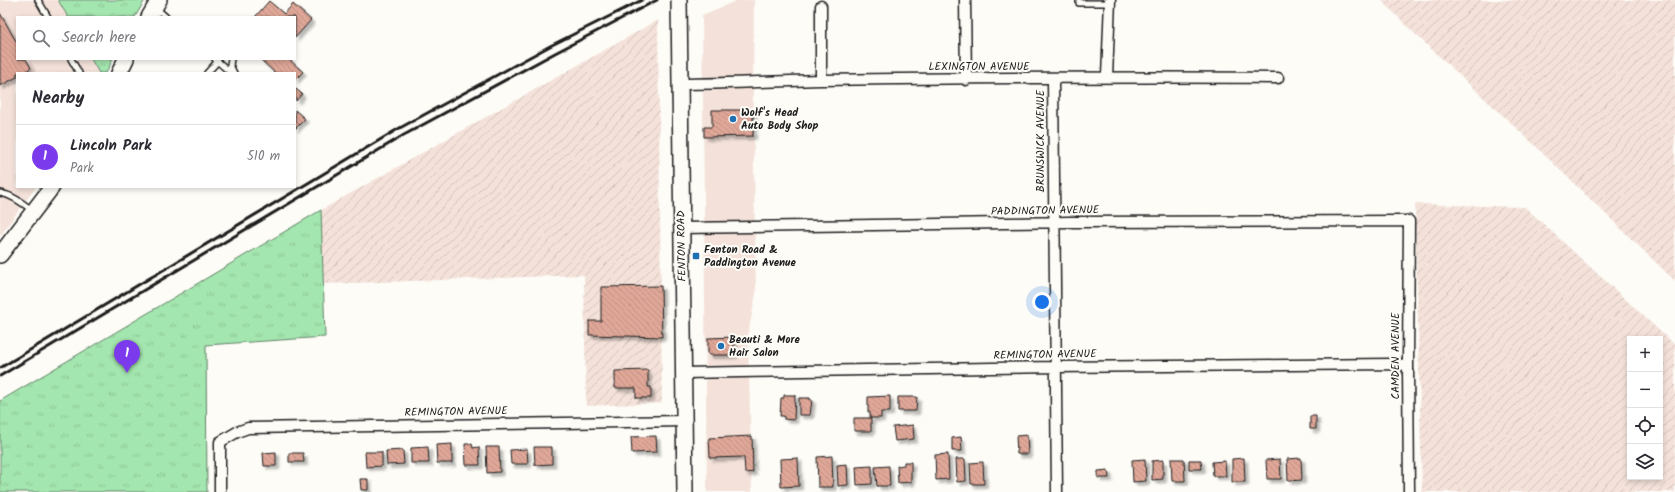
<!DOCTYPE html>
<meta charset="utf-8">
<style>
body{margin:0;font-family:Kalam,sans-serif;background:#f2f2f3;color:#2b2b33}
.controls{position:absolute;right:12px;bottom:12px;display:grid;overflow:hidden;border-radius:0px;box-shadow:0 2px 6px #0003}
.controls button{width:36px;height:36px;display:grid;place-items:center;padding:0;border:0;border-bottom:1px solid #e1e1e2;background:#fff;color:#2b2b33;font:20px sans-serif}
.you{position:absolute;left:1042px;top:302px;width:14px;height:14px;margin:-10px;border:3px solid #fff;border-radius:50%;background:#1a73e8;box-shadow:0 0 0 6px #1a73e833}
.badge{display:grid;place-items:center;width:26px;height:26px;border-radius:50%;background:#7c3aed;color:#fff;font-size:13px;font-weight:700}
.pin{position:absolute;translate:-50% -33px;filter:drop-shadow(0 1px 2px #0008)}
.pin::after{content:'';position:absolute;top:21px;width:14px;height:12px;background:inherit;clip-path:polygon(0 0,100% 0,50% 100%)}
.list{margin:0;padding:0;list-style:none}
h2{display:flex;justify-content:space-between;align-items:center;height:52px;margin:0;padding:0 16px;font-size:17px}
h2 small{font-size:13px;font-weight:400;color:#7c7c81}
.list li{display:grid;grid-template-columns:26px 1fr auto;gap:12px;align-items:center;box-sizing:border-box;height:64px;padding:0 16px;border-top:1px solid #e1e1e2}
.list b{display:block;font-size:15px;white-space:nowrap}
.list p{margin:0;font-size:13px;white-space:nowrap;color:#7c7c81}
.list em{font-size:13px;font-style:normal;color:#7c7c81}
.icon{flex:none;width:22px;height:22px;fill:none;stroke:currentColor;stroke-width:2;stroke-linecap:round;stroke-linejoin:round}
.map{position:relative;flex:none;width:1675px;height:492px;overflow:hidden}
.search{position:absolute;background:#fff;box-shadow:0 2px 6px #0003;left:16px;top:16px;width:280px;height:44px;display:flex;align-items:center;gap:10px;box-sizing:border-box;padding:0 14px;border-radius:0px;color:#7c7c81;font-size:15px}
.panel{position:absolute;background:#fff;box-shadow:0 2px 6px #0003;left:16px;top:72px;width:280px;height:116px;border-radius:0px}
.map>svg:first-child{display:block}
.built{fill:#f4e2da}
.industrial{fill:url(#industrial-furrows);fill-rule:evenodd}
.park{fill:url(#park-tufts);stroke:#608166}
.building{fill:url(#building-back-hatch);stroke:#1c1c1c;filter:url(#shadow)}
.lines{fill:none;stroke-linecap:round;stroke-linejoin:round}
.lane-casing{stroke:#1c1c1c;stroke-width:8}
.street-casing{stroke:#1c1c1c;stroke-width:13}
.secondary-casing{stroke:#1c1c1c;stroke-width:18}
.lane{stroke:#fdfcf7;stroke-width:5}
.street{stroke:#fdfcf7;stroke-width:10}
.secondary{stroke:#fdfcf7;stroke-width:15}
.rail{stroke:#1c1c1c;stroke-width:3}
.poi-dot{fill:#1f6fb2;stroke:#fdfcf7;stroke-width:1.5}
.labels{text-anchor:middle;dominant-baseline:central;stroke-width:4;stroke-linejoin:round;paint-order:stroke}
.street-label{font-size:11px;fill:#1c1c1c;stroke:#fdfcf7}
.poi-label{font-size:11px;font-weight:bold;fill:#1c1c1c;stroke:#fdfcf7;text-anchor:start}
</style>
<div class="map">
<svg width="1675" height="492" viewBox="0 0 1675 492">
<defs>
<pattern id="industrial-furrows" width="10" height="10" patternUnits="userSpaceOnUse"><rect width="10" height="10" fill="#f4e2da"/><path d="M-1 1l2-2M0 10L10 0M9 11l2-2" fill="none" stroke="#d1c1ba"/></pattern>
<pattern id="park-tufts" width="24" height="20" patternUnits="userSpaceOnUse"><rect width="24" height="20" fill="#a4e6af"/><path d="M3 7l-1-3M5 7V3M7 7l1-3M15 17l-1-3M17 17v-4M19 17l1-3" fill="none" stroke="#8dc596"/></pattern>
<pattern id="building-back-hatch" width="6" height="6" patternUnits="userSpaceOnUse"><rect width="6" height="6" fill="#dfa798"/><path d="M-1 5l2 2M0 0l6 6M5-1l2 2" fill="none" stroke="#bf8f82"/></pattern>
<filter id="shadow"><feDropShadow dx="3.5" dy="3.5" stdDeviation="1" flood-color="#0004"/></filter>
</defs>
<rect width="100%" height="100%" fill="#fdfcf7"/>
<filter id="ink" filterUnits="userSpaceOnUse"><feTurbulence type="fractalNoise" baseFrequency=".025" numOctaves="2"/><feDisplacementMap in="SourceGraphic" scale="8" xChannelSelector="R" yChannelSelector="G"/><feConvolveMatrix kernelMatrix="1 2 1 2 8 2 1 2 1" color-interpolation-filters="sRGB"/></filter>
<g filter="url(#ink)">
<path class="built" d="M0,0H58L68,17H17V59H91L99,73H17V187H36L0,236Z
M738,0H754L753,97L756,294L748,335L752,492H707L702,15Z"/>
<path class="industrial" d="M1381,0H1675V281L1527,138L1413,32Z
M658,20L662,403L586,406L584,275L323,284L321,210Z
M1415,204L1525,207L1675,345V492H1422ZM1630,339H1660V477H1630Z"/>
<path class="park" d="M58,0H145L135,17H68Z
M91,59H113L106,73H99Z
M321,210L325,337L206,345L207,492H0V401Z"/>
<path class="building" d="M269,1L284,14L293,4L311,20L295,38V17H255Z
M0,13L17,43V59H26L31,68L23,73H17V77L0,86Z
M260,59H289L303,72L295,80V73H275Z
M296,89L302,94L296,101L295,90Z
M295,110L305,119L295,129Z
M712,110H753V136L704,137V127H712Z
M661,286L662,337L589,335V321H601V287Z
M734,337V355H710L708,354V338Z
M648,370V387H651V398H636V388H615V371Z
M784,395H795L794,420L784,419V416H780L781,398H784Z
M890,396V412H881V418H870V412H868V397Z
M898,397H917L916,411H898Z
M799,398H810V400H812L810,415H799Z
M1310,416H1316V429H1310Z
M854,418H871V431H854Z
M913,425L914,439L895,441L893,427Z
M1027,435L1028,454H1017L1016,436Z
M656,436L657,452L632,453L631,437Z
M752,436L753,472L745,473L744,457L710,458L709,438Z
M961,437L962,451H952V438Z
M452,444V463H437L436,445Z
M465,444H472L473,448L479,447L480,465H466Z
M428,447L429,463H411V448Z
M486,447H499L500,472L487,473Z
M534,447H552V464L535,465Z
M527,449L528,464H511L510,450Z
M403,450L404,464L387,465L386,451Z
M276,452V466H264L263,453Z
M365,452H382V466L366,467Z
M289,453H303L304,462H289Z
M948,454L949,479L936,480L935,455Z
M832,456L833,487H818L817,457Z
M798,458L799,486L781,487L780,459Z
M1244,458L1245,482H1232V459Z
M1301,458L1302,480L1288,481L1287,459Z
M956,459H965L966,481L957,482Z
M1145,459L1146,481L1133,482L1132,460Z
M1171,459H1184L1185,481H1172Z
M1280,459L1281,479H1267L1266,460Z
M1163,460V479L1152,480V461Z
M1189,460H1201L1202,469H1189Z
M1225,461L1226,476H1213L1212,462Z
M904,462H911V482L898,483L897,466L904,465Z
M983,462L984,484H971L970,463Z
M847,464L848,485L838,486L837,465Z
M872,466V484L857,485L856,467Z
M889,466L890,486H877L875,467Z
M1108,470L1109,478H1098V471Z
M360,479H368V490H361Z"/>
<g class="lines">
<g class="lane-casing">
<path id="lane" d="M38,0L48,17
M1079,0V3H1110
M156,8L166,17
M71,59L79,73
M215,59L231,73
M231,59L230,65L234,73
M207,73L218,61
M0,193C12,195 22,203 32,210"/>
</g>
<g class="street-casing">
<path id="street" d="M965,0L966,80
M821,6V80
M1107,77L1110,0
M1053,79L1057,492
M680,84C727,84 775,81 822,80C974,78 1126,77 1278,78
M682,228L1069,222L1409,221L1408,365L1409,492
M683,373L1055,367L1392,364L1408,365
M220,492V442L237,432L248,428L684,421"/>
</g>
<g class="secondary-casing">
<path id="secondary" d="M679,0L685,492
M149,17L159,0
M119,73L126,59
M0,255L52,187"/>
</g>
<use href="#lane" class="lane"/>
<use href="#street" class="street"/>
<use href="#secondary" class="secondary"/>
<path class="rail" d="M0,368L398,129L550,46L642,0
M0,376L404,135L555,53L657,0"/>
</g>
</g>
<g class="poi-dot">
<circle cx="733" cy="119" r="4"/>
<rect x="692" y="252" width="8" height="8" rx="2"/>
<circle cx="721" cy="346" r="4"/>
</g>
<g class="labels">
<g class="street-label">
<text x="979" y="67">LEXINGTON AVENUE</text>
<text transform="translate(1041 141) rotate(-90)">BRUNSWICK AVENUE</text>
<text transform="translate(1045 211) rotate(-1)">PADDINGTON AVENUE</text>
<text transform="translate(682 246) rotate(-91)">FENTON ROAD</text>
<text transform="translate(1045 355) rotate(-1)">REMINGTON AVENUE</text>
<text transform="translate(1396 356) rotate(-90)">CAMDEN AVENUE</text>
<text transform="translate(456 412) rotate(-1)">REMINGTON AVENUE</text>
</g>
<g class="poi-label">
<text x="741" y="113">Wolf's Head<tspan x="741" dy="13">Auto Body Shop</tspan></text>
<text x="704" y="250">Fenton Road &amp;<tspan x="704" dy="13">Paddington Avenue</tspan></text>
<text x="729" y="340">Beauti &amp; More<tspan x="729" dy="13">Hair Salon</tspan></text>
</g>
</g>
</svg>
<div class="controls">
<button>+</button>
<button>−</button>
<button><svg class="icon" aria-label="locate" viewBox="0 0 24 24"><circle cx="12" cy="12" r="6"/><path d="M12 2v4M12 18v4M2 12h4M18 12h4"/></svg></button>
<button><svg class="icon" aria-label="layers" viewBox="0 0 24 24"><path d="M12 4l9 5-9 5-9-5zM3 14l9 5 9-5"/></svg></button>
</div>
<div class="you"></div>
<div class="pin badge" style="left:127px;top:373px">1</div>
<div class="search"><svg class="icon" aria-label="search" viewBox="0 0 24 24"><circle cx="10" cy="10" r="6"/><path d="M15 15l6 6"/></svg>Search here</div>
<section class="panel">
<h2>Nearby<small></small></h2>
<ul class="list">
<li><span class="badge">1</span><div><b>Lincoln Park</b><p>Park</p></div><em>510 m</em></li>
</ul>
</section>
</div>
